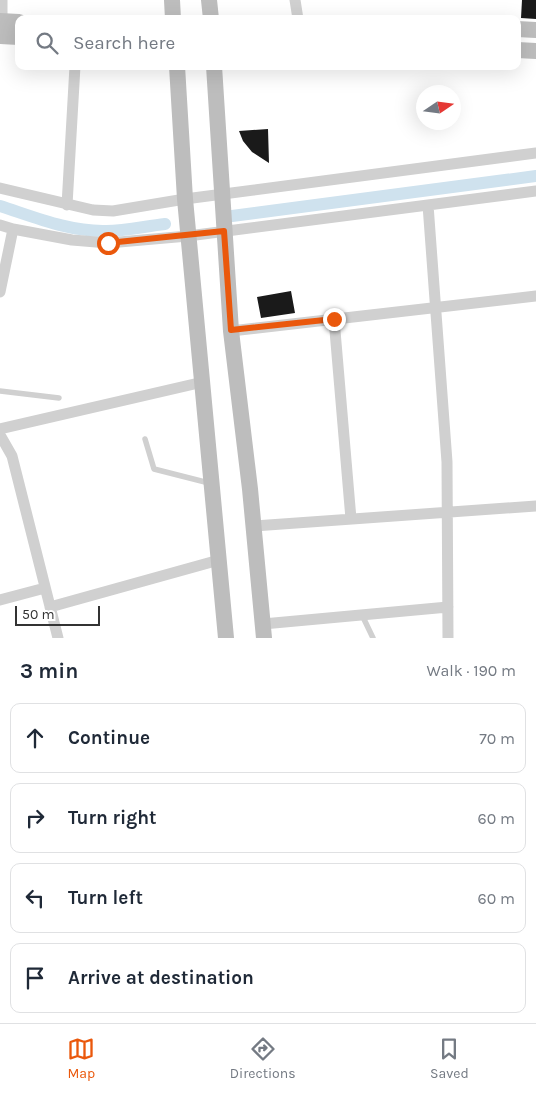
<!DOCTYPE html>
<meta charset="utf-8">
<style>
body{margin:0;font-family:Karla,sans-serif;background:#f6f6f7;color:#1f2937}
.compass{position:absolute;left:416px;top:85px;width:45px;height:45px;border-radius:50%;background:#fff;box-shadow:0 5px 20px #0002;rotate:77deg}
.scale{position:absolute;left:15px;bottom:12px;width:85px;box-sizing:border-box;padding-left:5px;border:2px solid #333;border-top:0;font-size:14px;line-height:18px;white-space:nowrap;color:#333;-webkit-text-stroke:4px #fff;paint-order:stroke}
.stop{position:absolute;width:15px;height:15px;margin:-11px;border:4px solid #ea580c;border-radius:50%;background:#fff}
.stop.end{background:#ea580c;border-color:#fff;box-shadow:0 1px 5px #0008}
.list{margin:0;padding:0;list-style:none}
h2{display:flex;justify-content:space-between;align-items:center;height:65px;margin:0;padding:0 20px;font-size:21px}
h2 small{font-size:16px;font-weight:400;color:#747a83}
.list li{display:grid;grid-template-columns:32px 1fr auto;gap:15px;align-items:center;box-sizing:border-box;height:70px;margin:0 10px 10px;padding:0 10px;border:1px solid #e0e1e3;border-radius:10px}
.list b{display:block;font-size:19px;white-space:nowrap}
.list em{font-size:16px;font-style:normal;color:#747a83}
.icon{flex:none;width:28px;height:28px;fill:none;stroke:currentColor;stroke-width:2;stroke-linecap:round;stroke-linejoin:round}
.map{position:relative;flex:none;width:536px;height:638px;overflow:hidden}
.search{position:absolute;background:#fff;box-shadow:0 5px 20px #0002;left:15px;right:15px;top:15px;height:55px;display:flex;align-items:center;gap:12px;box-sizing:border-box;padding:0 18px;border-radius:10px;color:#747a83;font-size:19px}
.sheet{height:385px;background:#fff}
nav{display:flex;justify-content:space-around;align-items:center;box-sizing:border-box;height:70px;border-top:1px solid #e0e1e3;background:#fff;font-size:14px;color:#747a83}
nav a{display:grid;justify-items:center;gap:2px}
nav .on{color:#ea580c}
.map>svg:first-child{display:block}
.lines{fill:none;stroke-linecap:round;stroke-linejoin:round}
.canal{stroke:#cfe2ee;stroke-width:12}
.building{fill:#1a1a1a}
.lane{stroke:#d0d0d0;stroke-width:5.5}
.street{stroke:#d0d0d0;stroke-width:11}
.secondary{stroke:#bdbdbd;stroke-width:16}
.route{stroke:#ea580c;stroke-width:6}
</style>
<div class="map">
<svg width="536" height="638" viewBox="0 0 536 638">
<rect width="100%" height="100%" fill="#fff"/>
<g class="lines">
<path class="canal" d="M0,206C34,217 70,232 106,231C126,231 146,226 165,224
M232,216L536,176"/>
</g>
<path class="building" d="M522,0H536V19L521,18Z
M268,129L269,163L252,152L243,141L239,131Z
M291,291L295,313L261,318L257,297Z"/>
<g class="lines">
<path class="lane" d="M0,391L59,398
M145,439L154,469L209,483
M362,615L373,638"/>
<path class="street" d="M295,0L298,19
M2,21V0
M0,188L93,210L113,211L185,199L536,153
M67,205L75,66
M428,205L447,462L448,638
M0,225L13,229L72,240L108,243L188,236L536,191
M0,292L13,229
M334,319L351,519
M231,331L536,296
M0,429L203,382
M0,435L12,456L58,638
M254,526L536,506
M0,600L45,588
M50,607L219,560
M263,624L448,607"/>
<path class="secondary" d="M172,0L173,19
M209,0L211,19
M0,21L19,22
M517,29L536,30
M0,36L19,37
M517,50L536,51
M177,66L185,199L226,638
M214,66L231,331L250,489L264,638"/>
</g>
<g class="lines">
<path class="route" d="M108,243L224,231L231,330L334,319"/>
</g>
</svg>
<svg class="compass" viewBox="-18 -18 36 36"><path d="M0-13l5 13h-10z" fill="#e53935"/><path d="M0 13l5-13h-10z" fill="#747a83"/></svg>
<div class="scale">50 m</div>
<div class="stop" style="left:108px;top:243px"></div>
<div class="stop end" style="left:334px;top:319px"></div>
<div class="search"><svg class="icon" aria-label="search" viewBox="0 0 24 24"><circle cx="10" cy="10" r="6"/><path d="M15 15l6 6"/></svg>Search here</div>
</div>
<section class="sheet">
<h2>3 min<small>Walk · 190 m</small></h2>
<ul class="list">
<li><svg class="icon" aria-label="ahead" viewBox="0 0 24 24"><path d="M12 20V5M6 11l6-6 6 6"/></svg><div><b>Continue</b></div><em>70 m</em></li>
<li><svg class="icon" aria-label="right" viewBox="0 0 24 24"><path d="M7 20v-9h11M14 6l5 5-5 5"/></svg><div><b>Turn right</b></div><em>60 m</em></li>
<li><svg class="icon" aria-label="left" viewBox="0 0 24 24"><path d="M17 20v-9H6M10 6l-5 5 5 5"/></svg><div><b>Turn left</b></div><em>60 m</em></li>
<li><svg class="icon" aria-label="arrive" viewBox="0 0 24 24"><path d="M6 21V4h12l-3 4 3 4H6"/></svg><div><b>Arrive at destination</b></div></li>
</ul>
</section>
<nav>
<a class="on"><svg class="icon" aria-label="map" viewBox="0 0 24 24"><path d="M3 6l6-2 6 2 6-2v14l-6 2-6-2-6 2zM9 4v14M15 6v14"/></svg>Map</a>
<a><svg class="icon" aria-label="directions" viewBox="0 0 24 24"><path d="M12 3l9 9-9 9-9-9zM9 14v-3h6M13 9l2 2-2 2"/></svg>Directions</a>
<a><svg class="icon" aria-label="saved" viewBox="0 0 24 24"><path d="M7 4h10v16l-5-4-5 4z"/></svg>Saved</a>
</nav>
